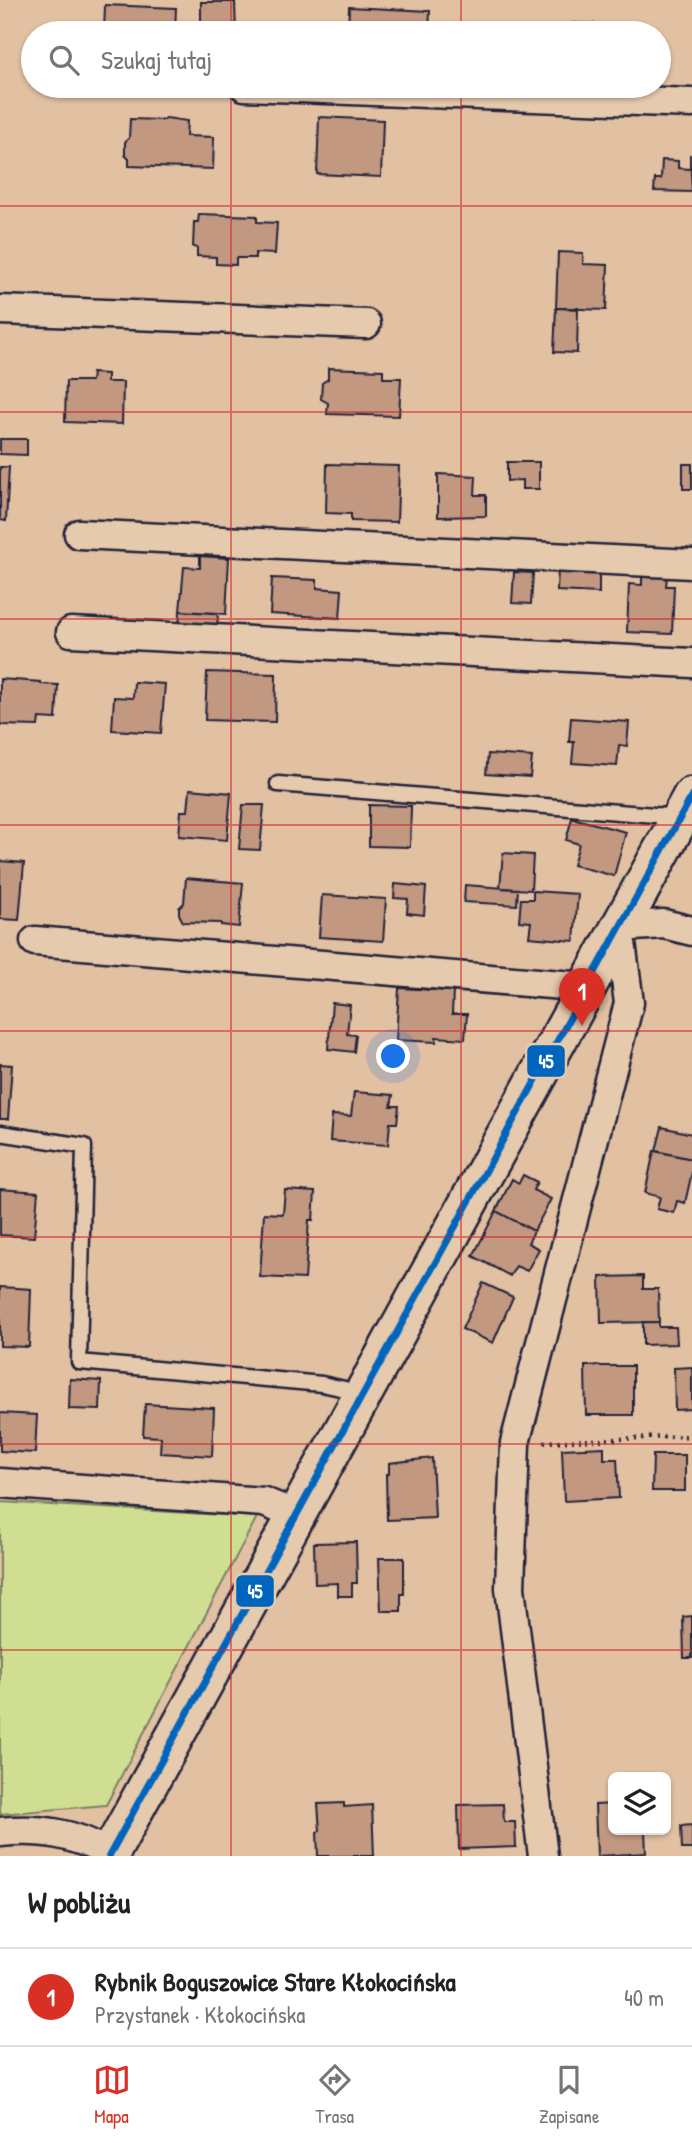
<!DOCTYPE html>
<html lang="pl">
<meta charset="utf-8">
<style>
body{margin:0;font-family:"Patrick Hand",sans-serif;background:#f6f6f6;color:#222}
.controls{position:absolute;right:21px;bottom:21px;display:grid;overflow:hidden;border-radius:10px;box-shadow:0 2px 5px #0004}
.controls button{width:63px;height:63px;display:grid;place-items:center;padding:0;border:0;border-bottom:2px solid #e0e0e0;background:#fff;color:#222;font:35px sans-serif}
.you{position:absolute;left:394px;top:1057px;width:24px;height:24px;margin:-18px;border:5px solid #fff;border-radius:50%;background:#1a73e8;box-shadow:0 0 0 10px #1a73e833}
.badge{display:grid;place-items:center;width:46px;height:46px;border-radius:50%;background:#d93025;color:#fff;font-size:23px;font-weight:700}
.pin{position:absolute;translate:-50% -58px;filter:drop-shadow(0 2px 4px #0008)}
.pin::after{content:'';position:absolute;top:37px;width:24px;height:21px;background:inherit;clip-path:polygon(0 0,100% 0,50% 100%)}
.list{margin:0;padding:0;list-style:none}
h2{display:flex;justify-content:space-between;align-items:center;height:91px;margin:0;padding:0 28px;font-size:30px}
h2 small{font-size:23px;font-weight:400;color:#767676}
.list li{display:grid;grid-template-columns:46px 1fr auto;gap:21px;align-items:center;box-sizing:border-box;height:98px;padding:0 28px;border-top:2px solid #e0e0e0}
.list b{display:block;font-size:26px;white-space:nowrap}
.list p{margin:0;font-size:23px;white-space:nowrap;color:#767676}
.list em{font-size:23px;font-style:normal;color:#767676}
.icon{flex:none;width:38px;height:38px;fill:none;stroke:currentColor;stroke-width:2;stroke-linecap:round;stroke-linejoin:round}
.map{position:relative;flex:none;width:692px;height:1856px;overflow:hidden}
.search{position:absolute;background:#fff;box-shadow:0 2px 5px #0004;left:21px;right:21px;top:21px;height:77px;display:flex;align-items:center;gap:18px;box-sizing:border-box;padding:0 24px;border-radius:38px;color:#767676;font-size:26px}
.sheet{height:189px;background:#fff}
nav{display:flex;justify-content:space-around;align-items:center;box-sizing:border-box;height:98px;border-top:2px solid #e0e0e0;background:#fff;font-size:19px;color:#767676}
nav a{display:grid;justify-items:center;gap:4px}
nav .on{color:#d93025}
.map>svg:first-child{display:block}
.green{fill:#d0de91;stroke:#798066;stroke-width:2}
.building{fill:#c29881;stroke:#22223b;stroke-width:2}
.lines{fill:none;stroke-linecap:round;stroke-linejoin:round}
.service-casing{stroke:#22223b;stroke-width:19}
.minor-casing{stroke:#22223b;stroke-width:33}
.tertiary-casing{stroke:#22223b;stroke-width:42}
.path{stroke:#22223b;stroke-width:4.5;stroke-dasharray:2 5;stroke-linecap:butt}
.service{stroke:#e6caad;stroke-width:14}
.minor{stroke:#e6caad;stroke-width:28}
.tertiary{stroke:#e6caad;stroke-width:37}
.bus-1-casing{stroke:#e6caad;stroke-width:12}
.bus-1{stroke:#0065bd;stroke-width:7}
.grid{fill:none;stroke:#cd2829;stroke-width:2;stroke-opacity:0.55}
.line-badge{stroke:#e6caad;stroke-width:2.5}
.badge-label{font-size:19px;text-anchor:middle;font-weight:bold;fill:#fff}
</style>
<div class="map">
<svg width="692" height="1856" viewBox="0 0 692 1856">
<rect width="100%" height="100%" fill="#e2c0a2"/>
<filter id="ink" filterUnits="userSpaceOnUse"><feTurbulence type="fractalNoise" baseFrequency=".0143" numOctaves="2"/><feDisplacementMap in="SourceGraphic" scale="14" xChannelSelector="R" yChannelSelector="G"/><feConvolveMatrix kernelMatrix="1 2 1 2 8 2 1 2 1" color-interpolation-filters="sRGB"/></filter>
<g filter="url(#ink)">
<path class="green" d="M0,1502L257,1517L106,1805L0,1814Z"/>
<path class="building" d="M201,2H235L236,33H201Z
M105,5L176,8L175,33H104Z
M349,7L430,11L429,33H348Z
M573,23L622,25V33H573Z
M622,25L650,26V33H622Z
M319,117L383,120L381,177L317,174Z
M166,118L187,121L186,136L214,137L213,169L129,166V159L125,155V142L129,138L130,119L163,120Z
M690,154L692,192L654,191L655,179H661L662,160L678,161V168L690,169Z
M199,214L257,216V222L277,223L275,254L255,253V258H236V265L216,264V257L197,256V248L193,247L194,222H198Z
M558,252L583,253V264L608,265L606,310L556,308Z
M556,308H578L577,353L554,352Z
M328,368L383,370V378H401L399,416L327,414L328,403L321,399L322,383L328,379Z
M92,373L107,374V382H123L122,424L65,422L66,381H91Z
M0,439H27V455L0,454Z
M507,462H539V489H522V480L507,481Z
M327,464L399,466L397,522L351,521V514L326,513Z
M683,464H692V489H683Z
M0,467H9L6,521L0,520Z
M438,474L476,476L475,495H486V516L438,517Z
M200,556L229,558L226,614L180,611L184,567L200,568Z
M558,569L599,571V593L557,591Z
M514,572L533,573L531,604L512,603Z
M642,575L667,576L666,586H674L672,634L627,632L629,584L642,585Z
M272,578L317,580V588L342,590L340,618L270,614Z
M180,611L218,613L217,630L179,627Z
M207,672L276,674L275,722L205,720Z
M0,679L41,682V684L58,685L56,719L39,718L38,726L2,725L0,723Z
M134,682L165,684L161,733L112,730L114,697L133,698Z
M571,718L629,722L627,746L619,745L617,766L572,763L574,742H569Z
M488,754L532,757L530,777L486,774Z
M190,789L231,793L227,840L179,836L181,811H188Z
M243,805H264L260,850L239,849Z
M369,805L411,806L410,847L369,846Z
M572,818L626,832L614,876L573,865L579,844L566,840Z
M503,853L533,855L531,890L500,888Z
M0,861L24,863L19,920L0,919Z
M186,878L243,883L239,927L221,925V923L183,922L179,914V908L184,903Z
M395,884L426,887L424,915L407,913L408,899L394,898Z
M465,885L518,889L517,905L464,902Z
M533,891L578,894L574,941L529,937L531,922L519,921L521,899H533Z
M322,895L386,899L383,941L319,937Z
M399,988L453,991L452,1014H467L465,1039L436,1037V1042L396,1040Z
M332,1003L350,1005L347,1034L356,1035L354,1052L328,1049Z
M0,1064L12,1065L8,1119H0Z
M354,1092L393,1095L391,1106H399L397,1123H390L388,1145L330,1141L332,1115L351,1116Z
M662,1127L692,1134V1159L656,1151Z
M654,1151L692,1159V1172L685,1203L677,1201L674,1213L657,1209L660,1197L645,1193Z
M523,1175L537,1182L533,1190L551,1199L534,1231L496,1211L512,1179L519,1183Z
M0,1189L38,1192L34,1237L0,1235Z
M285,1190L315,1192L313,1220H309L305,1279L260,1277L264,1213L283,1214Z
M496,1211L534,1231L528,1243L539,1249L527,1271L516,1266L510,1276L473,1256Z
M643,1276V1289H658L659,1322L601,1323L600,1277Z
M483,1283L513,1297L493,1343L462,1329Z
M0,1287L31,1289L29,1347L0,1346Z
M643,1322H659V1327H676L677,1344L643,1345Z
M585,1366H633V1415H586Z
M692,1367V1409L675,1410L674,1368Z
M70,1379L101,1381L100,1410L69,1409Z
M145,1404L214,1408L212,1456L160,1453L161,1437L143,1436Z
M0,1413L37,1415L35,1453L0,1451Z
M604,1447V1459H617L619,1498L564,1501L562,1449Z
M653,1455H685V1491H652Z
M432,1458L435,1518L387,1520L386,1474H389V1463Z
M356,1542L357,1583H352V1596H338V1583L315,1584L314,1543Z
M379,1558H404V1594H401V1611H381Z
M692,1616V1658H684L683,1617Z
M344,1803V1807L372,1805L374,1856H318L317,1832L320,1831L318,1804Z
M503,1804L504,1822H515L516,1847L459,1849L458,1805Z
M613,1804V1830H645L646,1853L597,1856L595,1805Z
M692,1825V1849H682L681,1826Z"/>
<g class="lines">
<g class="service-casing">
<path id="service" d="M278,784L679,817
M0,1133L84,1146L79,1362L322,1384L363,1393"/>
</g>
<g class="minor-casing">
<path id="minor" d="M244,86L692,103
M0,310L366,324
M79,534L692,564
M71,632L692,663
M35,941L586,987
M0,1483L264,1502L296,1515
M0,1832C41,1828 74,1833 110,1854
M543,1856L510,1588L515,1443L629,1003L619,927L664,924L692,931"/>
</g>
<g class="tertiary-casing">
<path id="tertiary" d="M109,1856L692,796"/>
</g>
<path class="path" d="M544,1442L692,1436"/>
<use href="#service" class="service"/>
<use href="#minor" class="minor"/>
<use href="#tertiary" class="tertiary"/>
<g class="bus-1-casing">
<path id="bus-1" d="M109,1856L692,796"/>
</g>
<use href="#bus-1" class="bus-1"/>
</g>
</g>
<path class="grid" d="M231,0V33M461,0V33M231,86V1856M461,86V1856M0,206H692M0,412H692M0,619H692M0,825H692M0,1031H692M0,1237H692M0,1444H692M0,1650H692"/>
<g class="line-badge">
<rect x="526" y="1044" width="40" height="34" rx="7" fill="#0065bd"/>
<rect x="235" y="1574" width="40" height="34" rx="7" fill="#0065bd"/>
</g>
<g class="badge-label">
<text x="546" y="1068">45</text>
<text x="255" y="1598">45</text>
</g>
</svg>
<div class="controls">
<button><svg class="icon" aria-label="layers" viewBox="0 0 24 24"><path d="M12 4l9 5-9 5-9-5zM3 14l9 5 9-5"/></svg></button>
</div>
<div class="you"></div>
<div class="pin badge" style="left:582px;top:1026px">1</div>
<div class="search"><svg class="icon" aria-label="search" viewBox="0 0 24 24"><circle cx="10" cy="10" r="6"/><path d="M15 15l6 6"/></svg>Szukaj tutaj</div>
</div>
<section class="sheet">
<h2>W pobliżu<small></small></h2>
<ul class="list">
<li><span class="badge">1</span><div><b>Rybnik Boguszowice Stare Kłokocińska</b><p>Przystanek · Kłokocińska</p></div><em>40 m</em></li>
</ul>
</section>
<nav>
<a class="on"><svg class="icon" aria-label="map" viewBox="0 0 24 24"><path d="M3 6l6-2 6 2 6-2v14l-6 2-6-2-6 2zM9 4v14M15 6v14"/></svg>Mapa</a>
<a><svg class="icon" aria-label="directions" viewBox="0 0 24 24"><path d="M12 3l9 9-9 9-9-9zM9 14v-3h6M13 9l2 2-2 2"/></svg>Trasa</a>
<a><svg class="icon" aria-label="saved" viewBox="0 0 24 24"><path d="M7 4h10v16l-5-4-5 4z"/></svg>Zapisane</a>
</nav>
